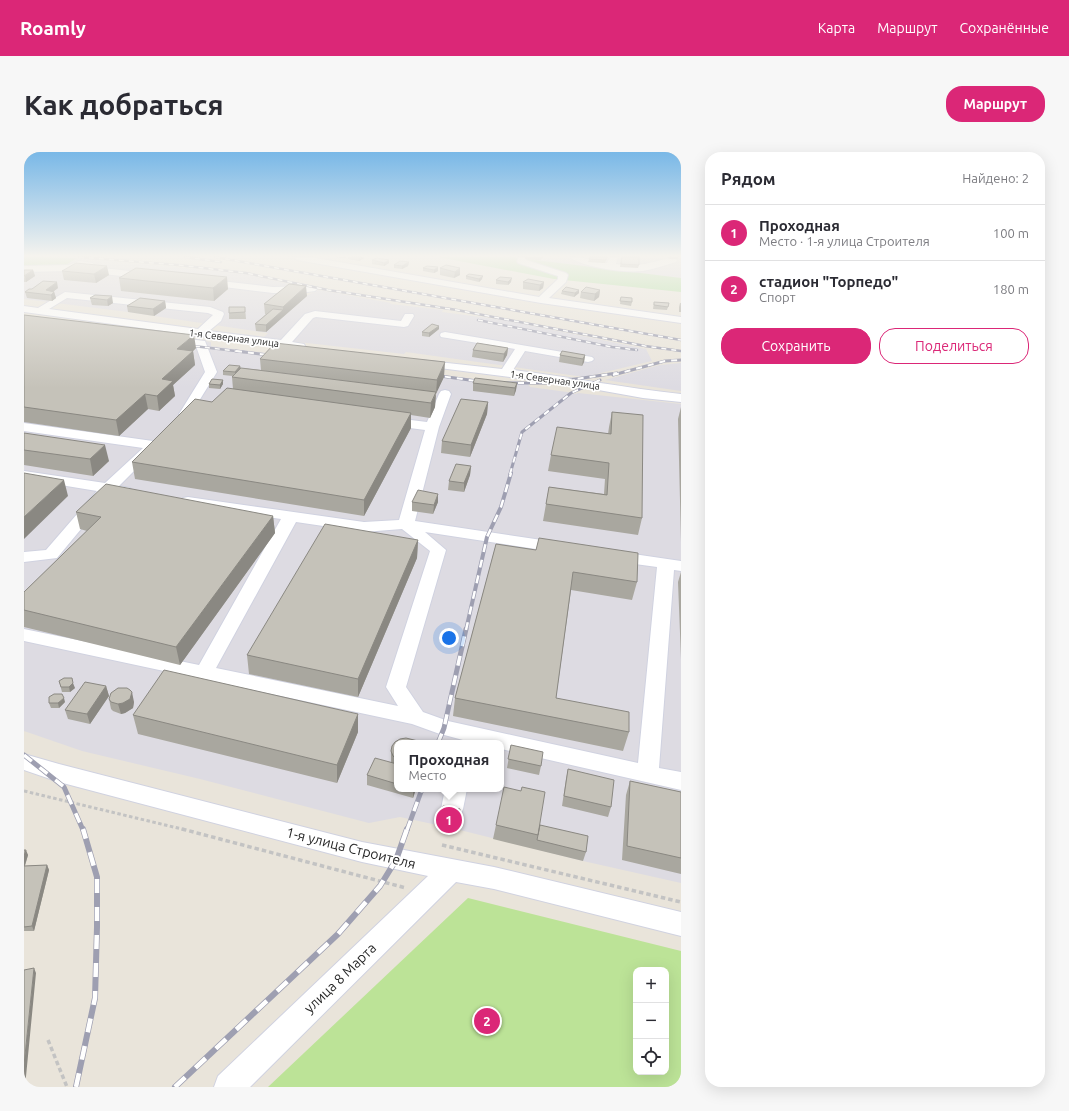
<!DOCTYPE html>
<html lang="ru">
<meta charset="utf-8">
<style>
body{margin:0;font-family:Ubuntu,sans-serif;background:#f7f7f7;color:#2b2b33}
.controls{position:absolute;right:12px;bottom:12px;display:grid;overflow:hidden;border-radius:8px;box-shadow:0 4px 16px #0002}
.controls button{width:36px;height:36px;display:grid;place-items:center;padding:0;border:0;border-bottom:1px solid #e1e1e2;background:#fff;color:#2b2b33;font:20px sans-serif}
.you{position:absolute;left:425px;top:486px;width:14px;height:14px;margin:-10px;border:3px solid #fff;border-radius:50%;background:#1a73e8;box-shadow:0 0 0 6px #1a73e833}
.badge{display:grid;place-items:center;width:26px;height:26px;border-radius:50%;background:#db2777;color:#fff;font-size:13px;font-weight:700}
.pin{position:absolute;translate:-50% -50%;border:2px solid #fff;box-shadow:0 1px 4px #0006}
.popup{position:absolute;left:370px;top:588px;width:110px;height:52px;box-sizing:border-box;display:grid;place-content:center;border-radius:8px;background:#fff;filter:drop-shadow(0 1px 3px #0005);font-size:13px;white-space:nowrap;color:#7c7c81}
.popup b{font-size:15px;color:#2b2b33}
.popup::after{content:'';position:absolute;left:50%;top:100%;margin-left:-8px;border:8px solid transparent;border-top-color:#fff}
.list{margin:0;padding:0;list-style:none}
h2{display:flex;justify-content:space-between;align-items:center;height:52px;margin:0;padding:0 16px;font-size:17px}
h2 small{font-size:13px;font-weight:400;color:#7c7c81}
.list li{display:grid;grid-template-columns:26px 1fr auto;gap:12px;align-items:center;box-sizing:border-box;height:56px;padding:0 16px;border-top:1px solid #e1e1e2}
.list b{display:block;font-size:15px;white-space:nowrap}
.list p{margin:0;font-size:13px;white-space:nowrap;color:#7c7c81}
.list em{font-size:13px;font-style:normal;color:#7c7c81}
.actions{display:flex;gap:8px;padding:12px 16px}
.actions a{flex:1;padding:9px 0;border:1px solid #db2777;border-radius:16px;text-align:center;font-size:14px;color:#db2777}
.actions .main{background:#db2777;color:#fff}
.icon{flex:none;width:22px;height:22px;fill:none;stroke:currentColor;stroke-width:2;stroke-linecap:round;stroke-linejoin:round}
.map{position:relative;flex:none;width:657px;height:935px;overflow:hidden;border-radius:16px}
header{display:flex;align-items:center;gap:24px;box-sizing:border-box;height:56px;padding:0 20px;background:#db2777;color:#fff}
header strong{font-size:19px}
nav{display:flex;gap:22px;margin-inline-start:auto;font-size:14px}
.intro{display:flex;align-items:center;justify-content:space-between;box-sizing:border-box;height:96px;padding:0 24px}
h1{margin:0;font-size:28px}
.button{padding:10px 18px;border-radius:16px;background:#db2777;color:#fff;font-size:14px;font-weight:700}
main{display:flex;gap:24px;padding:0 24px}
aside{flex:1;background:#fff;border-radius:16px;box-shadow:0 4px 16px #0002}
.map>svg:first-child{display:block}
.industrial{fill:#dddbe2;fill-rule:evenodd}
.green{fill:#abdd9a}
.pitch{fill:#bce397;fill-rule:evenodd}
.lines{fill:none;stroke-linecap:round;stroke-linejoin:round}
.minor-casing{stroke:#d0d2e0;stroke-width:2}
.path-far1{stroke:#c3c3c3;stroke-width:3;stroke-dasharray:3.5 2.5;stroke-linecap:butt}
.path{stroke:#c3c3c3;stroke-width:3.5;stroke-dasharray:4.5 3;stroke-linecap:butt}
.minor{fill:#fff;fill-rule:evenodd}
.rail-far4-casing{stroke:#9e9fb1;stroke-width:2.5}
.rail-far3-casing{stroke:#9e9fb1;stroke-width:3}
.rail-far2-casing{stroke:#9e9fb1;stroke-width:4}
.rail-far1-casing{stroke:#9e9fb1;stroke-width:5}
.rail-casing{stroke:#9e9fb1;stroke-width:6}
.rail-far4{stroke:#fff;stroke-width:1.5;stroke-dasharray:5;stroke-linecap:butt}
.rail-far3{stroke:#fff;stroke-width:2;stroke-dasharray:6;stroke-linecap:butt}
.rail-far2{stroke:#fff;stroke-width:2.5;stroke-dasharray:8;stroke-linecap:butt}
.rail-far1{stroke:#fff;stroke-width:3.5;stroke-dasharray:10;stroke-linecap:butt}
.rail{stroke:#fff;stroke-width:4.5;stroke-dasharray:14;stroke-linecap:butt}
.wall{fill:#a9a79f}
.shaded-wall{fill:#8a8882}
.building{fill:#c5c2b9;stroke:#8a8882}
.labels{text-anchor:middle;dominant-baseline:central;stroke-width:3.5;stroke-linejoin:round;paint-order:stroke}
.far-street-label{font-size:10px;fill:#282828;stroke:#fff}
.near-street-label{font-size:14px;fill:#282828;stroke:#fff}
</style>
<header>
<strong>Roamly</strong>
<nav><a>Карта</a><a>Маршрут</a><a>Сохранённые</a></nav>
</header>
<div class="intro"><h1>Как добраться</h1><a class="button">Маршрут</a></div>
<main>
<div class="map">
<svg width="657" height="935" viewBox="0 0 657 935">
<rect width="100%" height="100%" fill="#e9e4da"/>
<path class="industrial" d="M487,105H657V126L492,107Z
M53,106L203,120L220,122L266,132L255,137L40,114Z
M36,116L284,143L295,138L367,151L366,152L419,158L418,160L479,168L622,197L628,209L560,225L382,200L380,202L239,186L244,181L104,160L0,147V117Z
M0,165L139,182L187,190V194L458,228L503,230L506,235L543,240L551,242L554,241L657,252V731L559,709L432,677L376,665L345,671L176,627L58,599L0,579ZM373,591H477V637H373Z
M657,211V239L581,228L636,213Z"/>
<path class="green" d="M0,105L53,106L31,120L0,117Z
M414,105H487L657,126V140L530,127Z"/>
<path class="pitch" d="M444,746L657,799V935H244ZM612,818H642V920H612Z"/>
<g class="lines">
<g class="minor-casing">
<path id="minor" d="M269,105H286L515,145L534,127V124L494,111L493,109L495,105H503L502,108L542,121L544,123L542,130L525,146L657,165V171L517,151L273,108Z
M547,105C559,105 571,109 583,111L586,105H594L592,112C613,116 629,110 649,105L653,108L652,110C641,113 630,117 619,119C598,121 566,116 548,107Z
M55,109L69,111L70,113L68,115L126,121L131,124L126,127L60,120L57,119L56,117L58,115H56L47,119L0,120V114L45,113Z
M179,127L249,135L288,134L293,137L291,139L276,141H249L176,132L174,130L176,128Z
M41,140L186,155L199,160L200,162L197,169L185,179L257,188L281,162L291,159L377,169L381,162H389L390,164L384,174L380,175L292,165L289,166L268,190L280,192L281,194L276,197L178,184L174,185L169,183L0,160V154L14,156ZM43,146L184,161L189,163L174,177L25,157Z
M421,180L568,205L570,207L568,209L564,210L501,199L489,218C545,225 601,236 657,242V250L619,246L541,232L392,213L390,211L392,209L396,208L478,217L491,197L417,185L416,183L417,181Z
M156,186L181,189L193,220L165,265H157L155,262L181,220L172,194L152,191L151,189L152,187Z
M421,238L425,239L427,242L415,275L391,369L538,391L544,393L546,396L544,399L538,401L401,380L422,398L382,535L399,560L424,569L614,611L633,415L589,409L583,407L581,404L583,401L589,399L657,409V419L650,418L635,616L657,620V638L477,597V591H450L413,581L388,572L0,489V477L175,513L257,367L164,353L159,352L157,349L159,346L164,345L340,370L375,368L401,278L363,273L358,272L357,269L358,266L363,265L403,270L415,242L417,239ZM272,370L340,380L378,377L406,399L362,535L374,554L192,516Z
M0,271L129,289L134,290L136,293L95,334L106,336L108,339L106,342L101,343L87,341L33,406L0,410V400L22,398L73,339L0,327V319L81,331L119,296L0,279Z
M0,602L35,612L338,690L470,715L657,760V784L470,737L432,730L226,935H190L194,924L404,724L338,710L35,630L0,618Z
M421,637H443L439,657L436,664L428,666L420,664L417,657Z"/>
</g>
<path class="path-far1" d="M0,639L162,678"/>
<path class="path" d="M158,677L382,736
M418,693L657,750
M24,888L43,935"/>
<use href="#minor" class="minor"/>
<g class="rail-far4-casing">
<path id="rail-far4" d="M55,105L154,113L222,121L304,138L433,158L621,194L657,199
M161,105L197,110
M191,105L657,188
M454,168L588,195L613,198
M161,193L220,200"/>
</g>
<g class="rail-far3-casing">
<path id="rail-far3" d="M212,199L252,204
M409,223L460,230
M589,223L641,209L657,208
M482,231H524L593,221
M486,322L498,280L547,241L576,228"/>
</g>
<g class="rail-far2-casing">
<path id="rail-far2" d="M442,478L463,385L477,355L487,321"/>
</g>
<g class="rail-far1-casing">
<path id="rail-far1" d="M414,591L420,576L442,477
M0,603L40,635L59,678
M383,678L398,637"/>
</g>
<g class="rail-casing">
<path id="rail" d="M52,935L71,846L73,775V725L59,677
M151,935L314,782L356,734L372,708L383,677"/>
</g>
<use href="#rail-far4" class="rail-far4"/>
<use href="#rail-far3" class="rail-far3"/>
<use href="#rail-far2" class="rail-far2"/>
<use href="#rail-far1" class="rail-far1"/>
<use href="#rail" class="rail"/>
</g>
<path class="wall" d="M311,105H322L320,106Z
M324,105H340V106L335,109L324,107Z
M501,105H519L517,108L501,107Z
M566,105H583L581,111L564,110Z
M597,105L615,113L614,116L596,115Z
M644,105H654V107H645Z
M348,108L365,111L360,114L348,112Z
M385,110L384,114L378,117L370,116V113Z
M399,116L414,119L410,121L399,119Z
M416,116H436V123L430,126L416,123Z
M0,118H9L11,124L2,130H0Z
M38,119L85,123L72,131L40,128Z
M445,122L458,127L455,130L442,127V124Z
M95,126L204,137L190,149L97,139Z
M472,128L487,130L484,133L472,132Z
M499,130H520L519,136L515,139L499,137Z
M34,136L30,139L32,146L28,149L3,146L1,140L8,137Z
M576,138L575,145L570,149L556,146L557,140Z
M538,139L555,141L550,145L537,142Z
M71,143L89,151L84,154L68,153L66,146Z
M283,144L242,180L232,179L231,172L242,162H241L240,152Z
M597,145L608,150L607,154L596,152Z
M141,149L142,156L130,164L104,160L103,154Z
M630,150L645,151L643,158L629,157Z
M656,151H657V160H655V155Z
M221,155L222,167H205V161Z
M0,163L172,196L169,199L171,213L149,233L151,244L135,259L124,257L95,284L0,270Z
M415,177L405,185L398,184V180Z
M484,196L483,203L479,210L448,205L449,198Z
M536,203H561L560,210L558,214L535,210Z
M236,207L420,225L412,240L411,255L406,266L387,263V276L340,364L111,327L108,310L188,250L209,237L208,225L209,224L199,223V219L216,214L217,216L237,218Z
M199,228V232L196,237L185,236V232Z
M449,231H493L492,238L490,244L449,239Z
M464,250L463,262L446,305L417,301L418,289Z
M657,255V390L654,267Z
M588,260L618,366L614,383L519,369L525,335L580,342L581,327L524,319L527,303L584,282L585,275Z
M0,281L85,309L69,324L0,313Z
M447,314L446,323L440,340L424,338L425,329Z
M388,350H414L409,362L388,359Z
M52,360L249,364L251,381L156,513L0,475V440L63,379L56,377Z
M394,388L393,406L334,545L225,522L223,503Z
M472,392L613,430L608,448L547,438L532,546L605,580L599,599L429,564L431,546Z
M657,420V507L654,430Z
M35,529L51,536L46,540H38Z
M82,534L85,544L66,572L44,567L41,558Z
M85,547L110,550L109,556L101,561L97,562L89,559L87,557Z
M41,550L35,556H27L25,551Z
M334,562V580L313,631L114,582L109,563Z
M373,591V637H392L389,646L343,633V623L367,610V599Z
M487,593L517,614L515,623L483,616Z
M544,617L587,655L584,665L538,654L542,627Z
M606,629L657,640V722L598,708L602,643Z
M497,639L516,673L562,700L559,709L469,687L472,673Z
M436,657L432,677L416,674V669Z
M0,698L4,703L1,714L23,713L25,718L10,779H0Z"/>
<path class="shaded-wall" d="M337,105H340V106L335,109V106Z
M365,108V111L360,114V111Z
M385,110L384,114L378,117V114Z
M83,114L85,123L72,131L70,122Z
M414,115V119L410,121V118Z
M436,116V123L430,126L431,120Z
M9,118L11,124L2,130L1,124Z
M459,124L458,127L455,130V127Z
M203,125L204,137L190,149L189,136Z
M488,126L487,130L484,133V130Z
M33,130L34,136L26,142L22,138Z
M520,130L519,136L515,139L516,133Z
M282,134L283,144L259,165V155Z
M555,138V141L550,145L551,141Z
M576,138L575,145L570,149L571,142Z
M30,140L32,146L28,149L27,143Z
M88,144L89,151L84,154L83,148Z
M141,149L142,156L130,164L129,157Z
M259,158V165L242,180V173Z
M415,174V177L405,185V181Z
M170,183L172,196L169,199L171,213L149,233L151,244L135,259L133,244L138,227L153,197Z
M484,196L483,203L479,210L480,202Z
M561,203L560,210L558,214L559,207Z
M421,210L420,225L412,242V240L411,255L406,266L407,251L412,242L413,228Z
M216,214L217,218L211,224V220Z
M199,228V232L196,237V233Z
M493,231L492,238L490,244L491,236Z
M121,242L124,257L95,284L92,268Z
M464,250L463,262L446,305L447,293Z
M387,261V276L340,364V348Z
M81,293L85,309L69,324L66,307Z
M447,314L446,323L440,340V331Z
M40,328L44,344L0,387V365Z
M414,342V350L409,362L410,353Z
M249,364L251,381L156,513L152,495Z
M394,388L393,406L334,545V527Z
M49,531L51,536L46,540L45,535Z
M82,534L85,544L66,572L63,562Z
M108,540L110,550L109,556L101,561L97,562L94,552Z
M40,546L41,550L35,556L34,551Z
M334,562V580L313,631V613Z
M389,637H392L389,646Z
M2,698L4,703L0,716V704Z
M23,713L25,718L10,779L8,774Z
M10,816L12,821L1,935H0V913Z"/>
<path class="building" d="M328,105H337L335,106Z
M566,105H583L582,108L565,107Z
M598,105H615V113L597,112Z
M353,106L365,108L360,111L348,108Z
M376,109L385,110L378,114L370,113Z
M52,111L83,114L70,122L38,119Z
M422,113L436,116L431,120L416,116Z
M403,114L414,115L410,118L399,116Z
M112,116L203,125L189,136L95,126Z
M0,118H9L0,124Z
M445,122L459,124L455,127L442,124Z
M476,125L488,126L484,130L472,128Z
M504,127L520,130L516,133L499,130Z
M19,129L33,130L22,138L30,140L27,143L1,140L5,137H8Z
M265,132L282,134L259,155L240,152Z
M542,135L555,138L551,141L538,139Z
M562,135L576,138L571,142L557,140Z
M71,143L88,144L83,148L66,146Z
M597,145L608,146V150L596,149Z
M116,146L141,149L129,157L103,154Z
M630,150L645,151L644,155L630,153Z
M205,155H221V160L205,161Z
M249,157L259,158L242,173L231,172Z
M0,163L170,183L153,197L169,199L138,227L149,229L133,244L121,242L92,268L0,255Z
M408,172L415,174L405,181L398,180Z
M251,191L421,210L413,228L236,207Z
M453,191L484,196L480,202L449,198Z
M538,199L561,203L559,207L536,203Z
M205,213L216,214L211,220L199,219Z
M217,216L412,240L407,251L208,225Z
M451,226L493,231L491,236L449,231Z
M188,227L199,228L196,233L185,232Z
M203,236L387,261L340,348L108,310L171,247L188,250Z
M437,247L464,250L447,293L418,289Z
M588,260L619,263L618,366L522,352L525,335L583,343L585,311L527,303L533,275L587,282Z
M0,281L81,293L66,307L0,298Z
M432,312L447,314L440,331L425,329Z
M0,321L40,328L0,365Z
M82,332L249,364L152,495L0,458V440L77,365L52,360Z
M394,338L414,342L410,353L388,350Z
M301,372L394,388L334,527L223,503Z
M515,386L614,401L613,430L549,420L532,546L605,560V580L431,546L472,392L512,398Z
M140,518L334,562L313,613L109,563Z
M40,526H48L49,531L45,535H37L35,529Z
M61,530L82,534L63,562L41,558Z
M94,536H103L106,538L108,540L106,547L99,551L94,552L87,550L85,547L87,541Z
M30,542H38L40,546L34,551H25V545Z
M382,586L394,589L396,591H373V607L369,604L367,599L368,594L371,590L376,587Z
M487,593L519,600L517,614L484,607Z
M351,606L373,612V632L343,623Z
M544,617L590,628L587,655L540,644Z
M606,629L657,640V706L603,694Z
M480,635L497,639L498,635L521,640L514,683L472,673Z
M419,654L436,657L433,672L416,669Z
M516,673L564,684L562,700L513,688Z
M0,698H2L0,704Z
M23,713L8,774L0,775V714Z
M10,816L0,913V818Z"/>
<linearGradient id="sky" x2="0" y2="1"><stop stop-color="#79b8e7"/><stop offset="0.44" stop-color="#f5f3ee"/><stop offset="1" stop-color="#f5f3ee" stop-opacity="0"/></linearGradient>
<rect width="657" height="236" fill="url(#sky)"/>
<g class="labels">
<g class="far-street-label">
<text transform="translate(210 186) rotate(7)">1-я Северная улица</text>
<text transform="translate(531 228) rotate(8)">1-я Северная улица</text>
</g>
<g class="near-street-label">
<text transform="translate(327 696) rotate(14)">1-я улица Строителя</text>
<text transform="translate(316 826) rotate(-44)">улица 8 Марта</text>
</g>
</g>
</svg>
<div class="controls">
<button>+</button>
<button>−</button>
<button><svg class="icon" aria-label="locate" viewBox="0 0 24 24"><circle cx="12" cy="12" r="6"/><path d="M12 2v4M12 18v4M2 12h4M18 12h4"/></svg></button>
</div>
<div class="you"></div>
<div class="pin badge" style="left:425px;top:668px">1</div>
<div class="popup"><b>Проходная</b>Место</div>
<div class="pin badge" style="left:463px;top:869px">2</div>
</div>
<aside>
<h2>Рядом<small>Найдено: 2</small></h2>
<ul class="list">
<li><span class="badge">1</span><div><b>Проходная</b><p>Место · 1-я улица Строителя</p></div><em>100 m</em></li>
<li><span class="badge">2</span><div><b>стадион &quot;Торпедо&quot;</b><p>Спорт</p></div><em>180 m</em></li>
</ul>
<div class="actions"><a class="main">Сохранить</a><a>Поделиться</a></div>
</aside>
</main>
